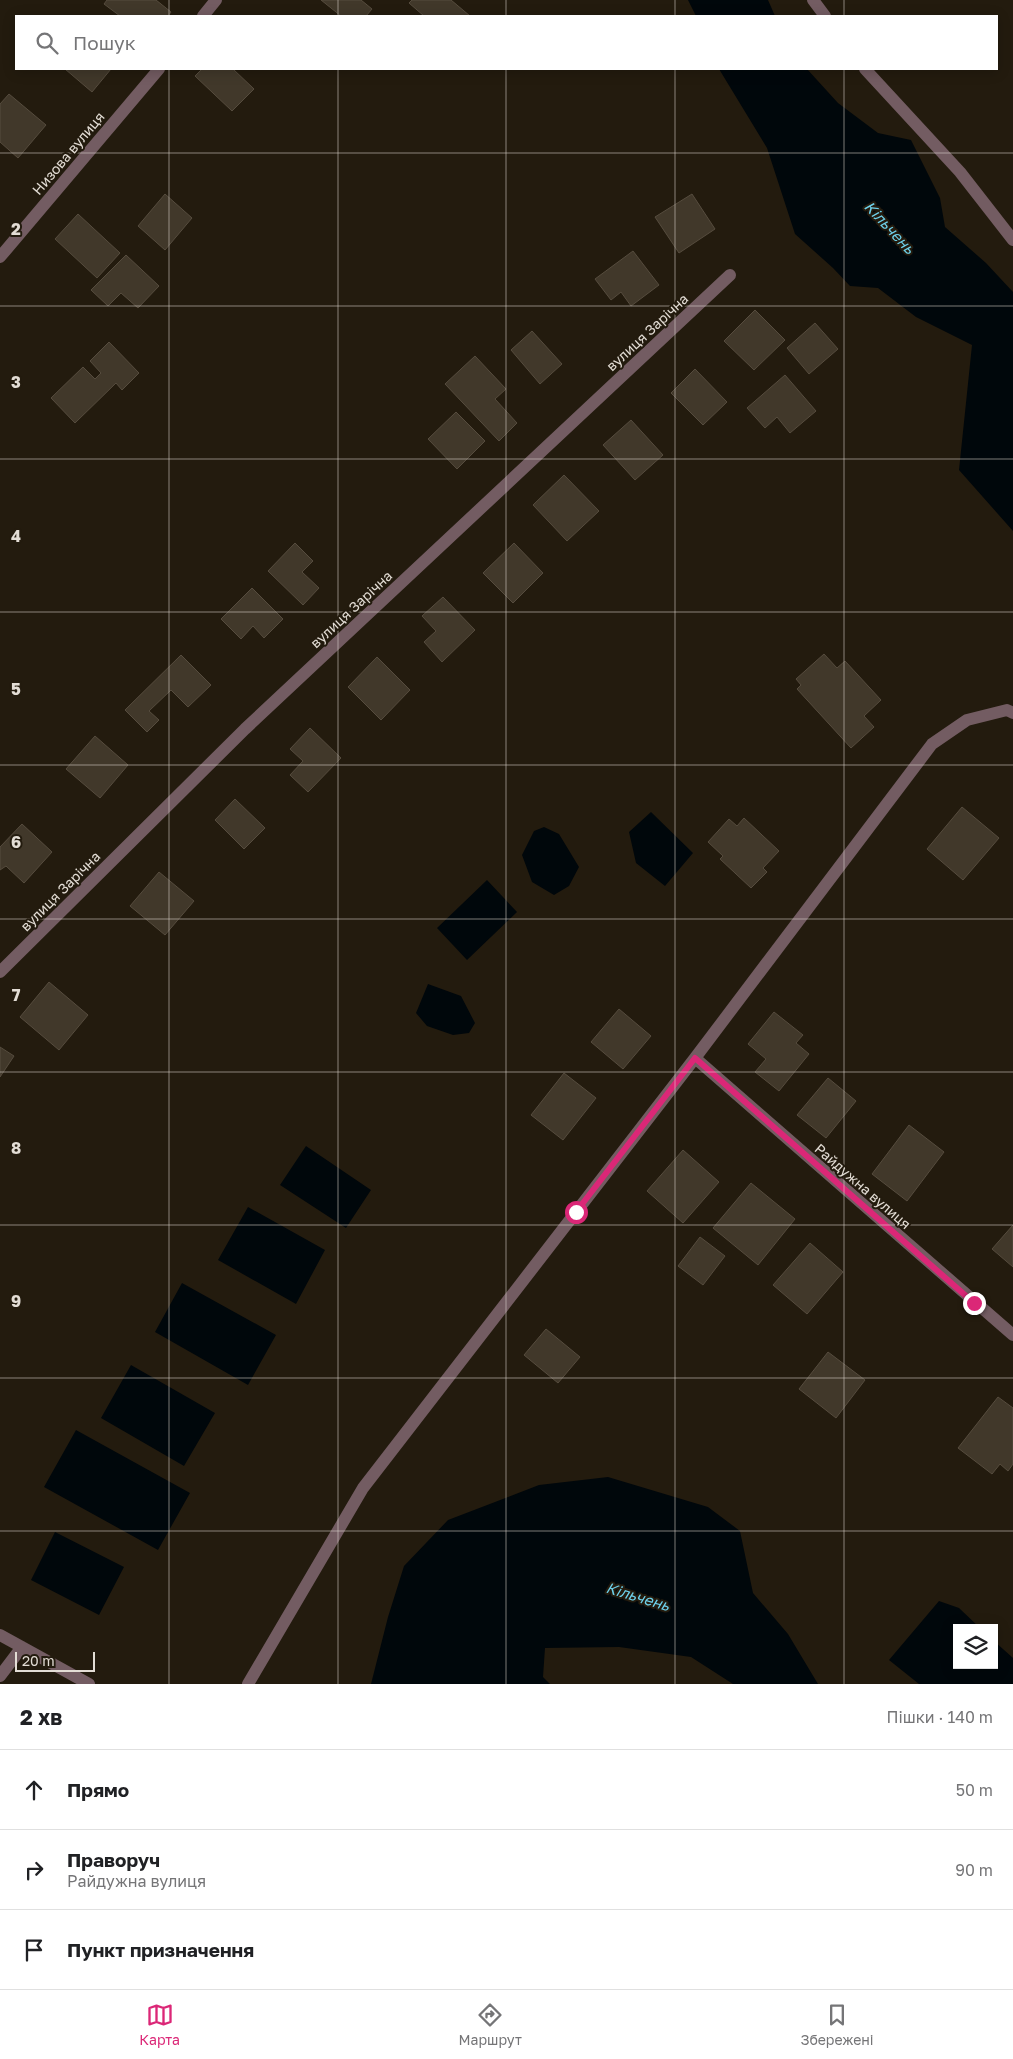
<!DOCTYPE html>
<html lang="uk">
<meta charset="utf-8">
<style>
body{margin:0;font-family:"Golos Text",sans-serif;background:#f6f6f6;color:#202124}
.controls{position:absolute;right:15px;bottom:15px;display:grid;overflow:hidden;border-radius:0px;box-shadow:0 2px 12px #0003}
.controls button{width:45px;height:45px;display:grid;place-items:center;padding:0;border:0;border-bottom:1px solid #e0e0e0;background:#fff;color:#202124;font:25px sans-serif}
.scale{position:absolute;left:15px;bottom:12px;width:80px;box-sizing:border-box;padding-left:5px;border:2px solid #e3ddd5;border-top:0;font-size:14px;line-height:18px;white-space:nowrap;color:#e3ddd5;-webkit-text-stroke:4px #231b0e;paint-order:stroke}
.stop{position:absolute;width:15px;height:15px;margin:-11px;border:4px solid #db2777;border-radius:50%;background:#fff}
.stop.end{background:#db2777;border-color:#fff;box-shadow:0 1px 5px #0008}
.list{margin:0;padding:0;list-style:none}
h2{display:flex;justify-content:space-between;align-items:center;height:65px;margin:0;padding:0 20px;font-size:21px}
h2 small{font-size:16px;font-weight:400;color:#757577}
.list li{display:grid;grid-template-columns:32px 1fr auto;gap:15px;align-items:center;box-sizing:border-box;height:80px;padding:0 20px;border-top:1px solid #e0e0e0}
.list b{display:block;font-size:19px;white-space:nowrap}
.list p{margin:0;font-size:16px;white-space:nowrap;color:#757577}
.list em{font-size:16px;font-style:normal;color:#757577}
.icon{flex:none;width:28px;height:28px;fill:none;stroke:currentColor;stroke-width:2;stroke-linecap:round;stroke-linejoin:round}
.map{position:relative;flex:none;width:1013px;height:1684px;overflow:hidden}
.search{position:absolute;background:#fff;box-shadow:0 2px 12px #0003;left:15px;right:15px;top:15px;height:55px;display:flex;align-items:center;gap:12px;box-sizing:border-box;padding:0 18px;border-radius:0px;color:#757577;font-size:19px}
.sheet{height:305px;background:#fff}
nav{display:flex;justify-content:space-around;align-items:center;box-sizing:border-box;height:70px;border-top:1px solid #e0e0e0;background:#fff;font-size:14px;color:#757577}
nav a{display:grid;justify-items:center;gap:2px}
nav .on{color:#db2777}
.map>svg:first-child{display:block}
.water{fill:#00070b}
.building{fill:#41382a;stroke:#564c3e}
.lines{fill:none;stroke-linecap:round;stroke-linejoin:round}
.street{stroke:#735c62;stroke-width:12}
.route{stroke:#db2777;stroke-width:6}
.grid{fill:none;stroke:#e3ddd5;stroke-width:1;stroke-opacity:0.55}
.labels{text-anchor:middle;dominant-baseline:central;stroke-width:4;stroke-linejoin:round;paint-order:stroke}
.street-label{font-size:14px;fill:#e3ddd5;stroke:#231b0e}
.water-label{font-size:15px;font-style:italic;fill:#6ed1eb;stroke:#231b0e}
.grid-label{font-size:16px;text-anchor:middle;font-weight:bold;fill:#e3ddd5;stroke:#231b0e;stroke-width:4;stroke-linejoin:round;paint-order:stroke}
</style>
<div class="map">
<svg width="1013" height="1684" viewBox="0 0 1013 1684">
<rect width="100%" height="100%" fill="#231b0e"/>
<path class="water" d="M688,0H768L775,16H696Z
M719,69H807L838,103L878,133L911,140L940,198L945,227L986,263L1013,292V531L959,470L972,345L916,317L878,288L850,286L833,268L795,234L767,148Z
M651,812L693,853L665,886L636,863L629,832Z
M544,827L559,834L579,867L569,886L554,895L532,882L522,855L534,831Z
M487,880L517,912L467,960L437,928Z
M428,984L461,996L475,1023L469,1033L453,1035L427,1026L416,1013Z
M306,1146L371,1190L346,1228L280,1185Z
M248,1207L325,1250L296,1304L218,1260Z
M182,1283L276,1335L248,1385L155,1332Z
M131,1365L215,1413L184,1466L101,1418Z
M76,1430L190,1493L158,1550L44,1487Z
M608,1477L708,1507L740,1531L753,1593L788,1634L818,1684H733L691,1657L619,1647L545,1648L543,1677L550,1684H371L388,1617L404,1566L448,1520L539,1485Z
M55,1532L124,1567L99,1615L31,1580Z
M939,1601L959,1608L980,1628H957V1665H994V1641L1013,1658V1684H919L889,1660Z"/>
<path class="building" d="M107,0H156L171,12L168,16H120L104,4Z
M321,0H361L372,9L366,16H341Z
M412,0H451L470,16H424L409,3Z
M65,69H111L92,92Z
M202,69H233L254,89L232,111L195,76Z
M9,94L46,125L18,158L0,142V104Z
M165,194L192,218L165,250L138,226Z
M692,194L715,229L679,253L655,217Z
M78,214L120,253L97,278L55,239Z
M633,251L659,285L631,306L621,292L611,300L595,279Z
M126,255L159,286L138,308L121,293L108,306L91,290Z
M755,310L785,340L754,370L724,341Z
M815,323L838,349L809,374L787,348Z
M532,331L562,364L540,384L511,350Z
M109,342L139,373L122,390L116,383L75,423L51,398L83,367L95,379L101,373L90,361Z
M475,356L506,389L495,399L517,423L499,441L445,384Z
M695,369L727,402L703,425L671,393Z
M785,375L816,411L790,433L777,417L765,428L747,408Z
M456,412L485,441L457,469L428,439Z
M631,420L663,455L635,480L603,445Z
M564,475L599,511L567,541L533,505Z
M295,543L313,561L302,572L319,588L303,605L268,571Z
M514,543L543,573L513,603L483,573Z
M252,588L283,619L264,638L253,626L241,639L221,619Z
M443,597L475,630L442,662L424,642L436,631L422,616Z
M824,654L837,668L845,661L881,700L864,716L874,727L851,748L797,689L801,685L796,679Z
M181,655L211,685L188,707L171,690L149,711L159,720L147,732L125,710Z
M377,657L410,690L381,720L348,687Z
M310,728L341,758L308,792L290,775L303,761L290,749Z
M95,736L128,765L100,798L66,769Z
M235,799L265,828L244,849L215,820Z
M962,807L999,838L963,880L927,849Z
M744,818L779,851L763,868L767,872L751,888L720,859L723,856L708,842L729,819L737,826Z
M22,824L52,852L24,883L6,866L0,870V847Z
M159,872L194,901L165,935L130,906Z
M49,982L88,1015L59,1050L20,1017Z
M619,1009L651,1036L623,1069L591,1042Z
M774,1012L803,1035L796,1043L809,1054L779,1091L755,1072L766,1059L748,1044Z
M0,1047L14,1056L0,1077Z
M564,1073L596,1098L563,1140L531,1115Z
M828,1078L856,1101L826,1138L797,1115Z
M909,1125L944,1152L907,1201L872,1174Z
M683,1150L719,1182L683,1223L647,1191Z
M751,1183L795,1219L758,1265L713,1228Z
M1013,1225V1267L992,1249Z
M700,1237L725,1256L703,1285L678,1266Z
M810,1243L843,1272L807,1314L773,1285Z
M546,1329L580,1357L558,1383L524,1355Z
M828,1352L865,1380L836,1418L799,1389Z
M998,1397L1013,1408V1464L1008,1471L1000,1464L992,1474L958,1448Z"/>
<g class="lines">
<path class="street" d="M813,0L825,16
M203,16L216,0
M865,69L960,172L1013,240
M0,257L159,69
M0,972L245,729L730,275
M695,1058L1013,1335
M0,1635L89,1684
M0,1676L22,1647
M248,1684L363,1488L695,1058L932,744L967,720L1007,710L1013,713"/>
</g>
<g class="lines">
<path class="route" d="M576,1212L695,1058L974,1303"/>
</g>
<path class="grid" d="M169,0V16M338,0V16M506,0V16M675,0V16M844,0V16M169,69V1684M338,69V1684M506,69V1684M675,69V1684M844,69V1684M0,153H1013M0,306H1013M0,459H1013M0,612H1013M0,765H1013M0,919H1013M0,1072H1013M0,1225H1013M0,1378H1013M0,1531H1013"/>
<g class="labels">
<g class="street-label">
<text transform="translate(68 153) rotate(-50)">Низова вулиця</text>
<text transform="translate(647 332) rotate(-43)">вулиця Зарічна</text>
<text transform="translate(351 609) rotate(-43)">вулиця Зарічна</text>
<text transform="translate(60 891) rotate(-45)">вулиця Зарічна</text>
<text transform="translate(863 1186) rotate(41)">Райдужна вулиця</text>
</g>
<g class="water-label">
<text transform="translate(890 227) rotate(47)">Кільчень</text>
<text transform="translate(638 1596) rotate(17)">Кільчень</text>
</g>
</g>
<g class="grid-label">
<text x="16" y="235">2</text>
<text x="16" y="388">3</text>
<text x="16" y="542">4</text>
<text x="16" y="695">5</text>
<text x="16" y="848">6</text>
<text x="16" y="1001">7</text>
<text x="16" y="1154">8</text>
<text x="16" y="1307">9</text>
</g>
</svg>
<div class="controls">
<button><svg class="icon" aria-label="layers" viewBox="0 0 24 24"><path d="M12 4l9 5-9 5-9-5zM3 14l9 5 9-5"/></svg></button>
</div>
<div class="scale">20 m</div>
<div class="stop" style="left:576px;top:1212px"></div>
<div class="stop end" style="left:974px;top:1303px"></div>
<div class="search"><svg class="icon" aria-label="search" viewBox="0 0 24 24"><circle cx="10" cy="10" r="6"/><path d="M15 15l6 6"/></svg>Пошук</div>
</div>
<section class="sheet">
<h2>2 хв<small>Пішки · 140 m</small></h2>
<ul class="list">
<li><svg class="icon" aria-label="ahead" viewBox="0 0 24 24"><path d="M12 20V5M6 11l6-6 6 6"/></svg><div><b>Прямо</b></div><em>50 m</em></li>
<li><svg class="icon" aria-label="right" viewBox="0 0 24 24"><path d="M7 20v-9h11M14 6l5 5-5 5"/></svg><div><b>Праворуч</b><p>Райдужна вулиця</p></div><em>90 m</em></li>
<li><svg class="icon" aria-label="arrive" viewBox="0 0 24 24"><path d="M6 21V4h12l-3 4 3 4H6"/></svg><div><b>Пункт призначення</b></div></li>
</ul>
</section>
<nav>
<a class="on"><svg class="icon" aria-label="map" viewBox="0 0 24 24"><path d="M3 6l6-2 6 2 6-2v14l-6 2-6-2-6 2zM9 4v14M15 6v14"/></svg>Карта</a>
<a><svg class="icon" aria-label="directions" viewBox="0 0 24 24"><path d="M12 3l9 9-9 9-9-9zM9 14v-3h6M13 9l2 2-2 2"/></svg>Маршрут</a>
<a><svg class="icon" aria-label="saved" viewBox="0 0 24 24"><path d="M7 4h10v16l-5-4-5 4z"/></svg>Збережені</a>
</nav>
